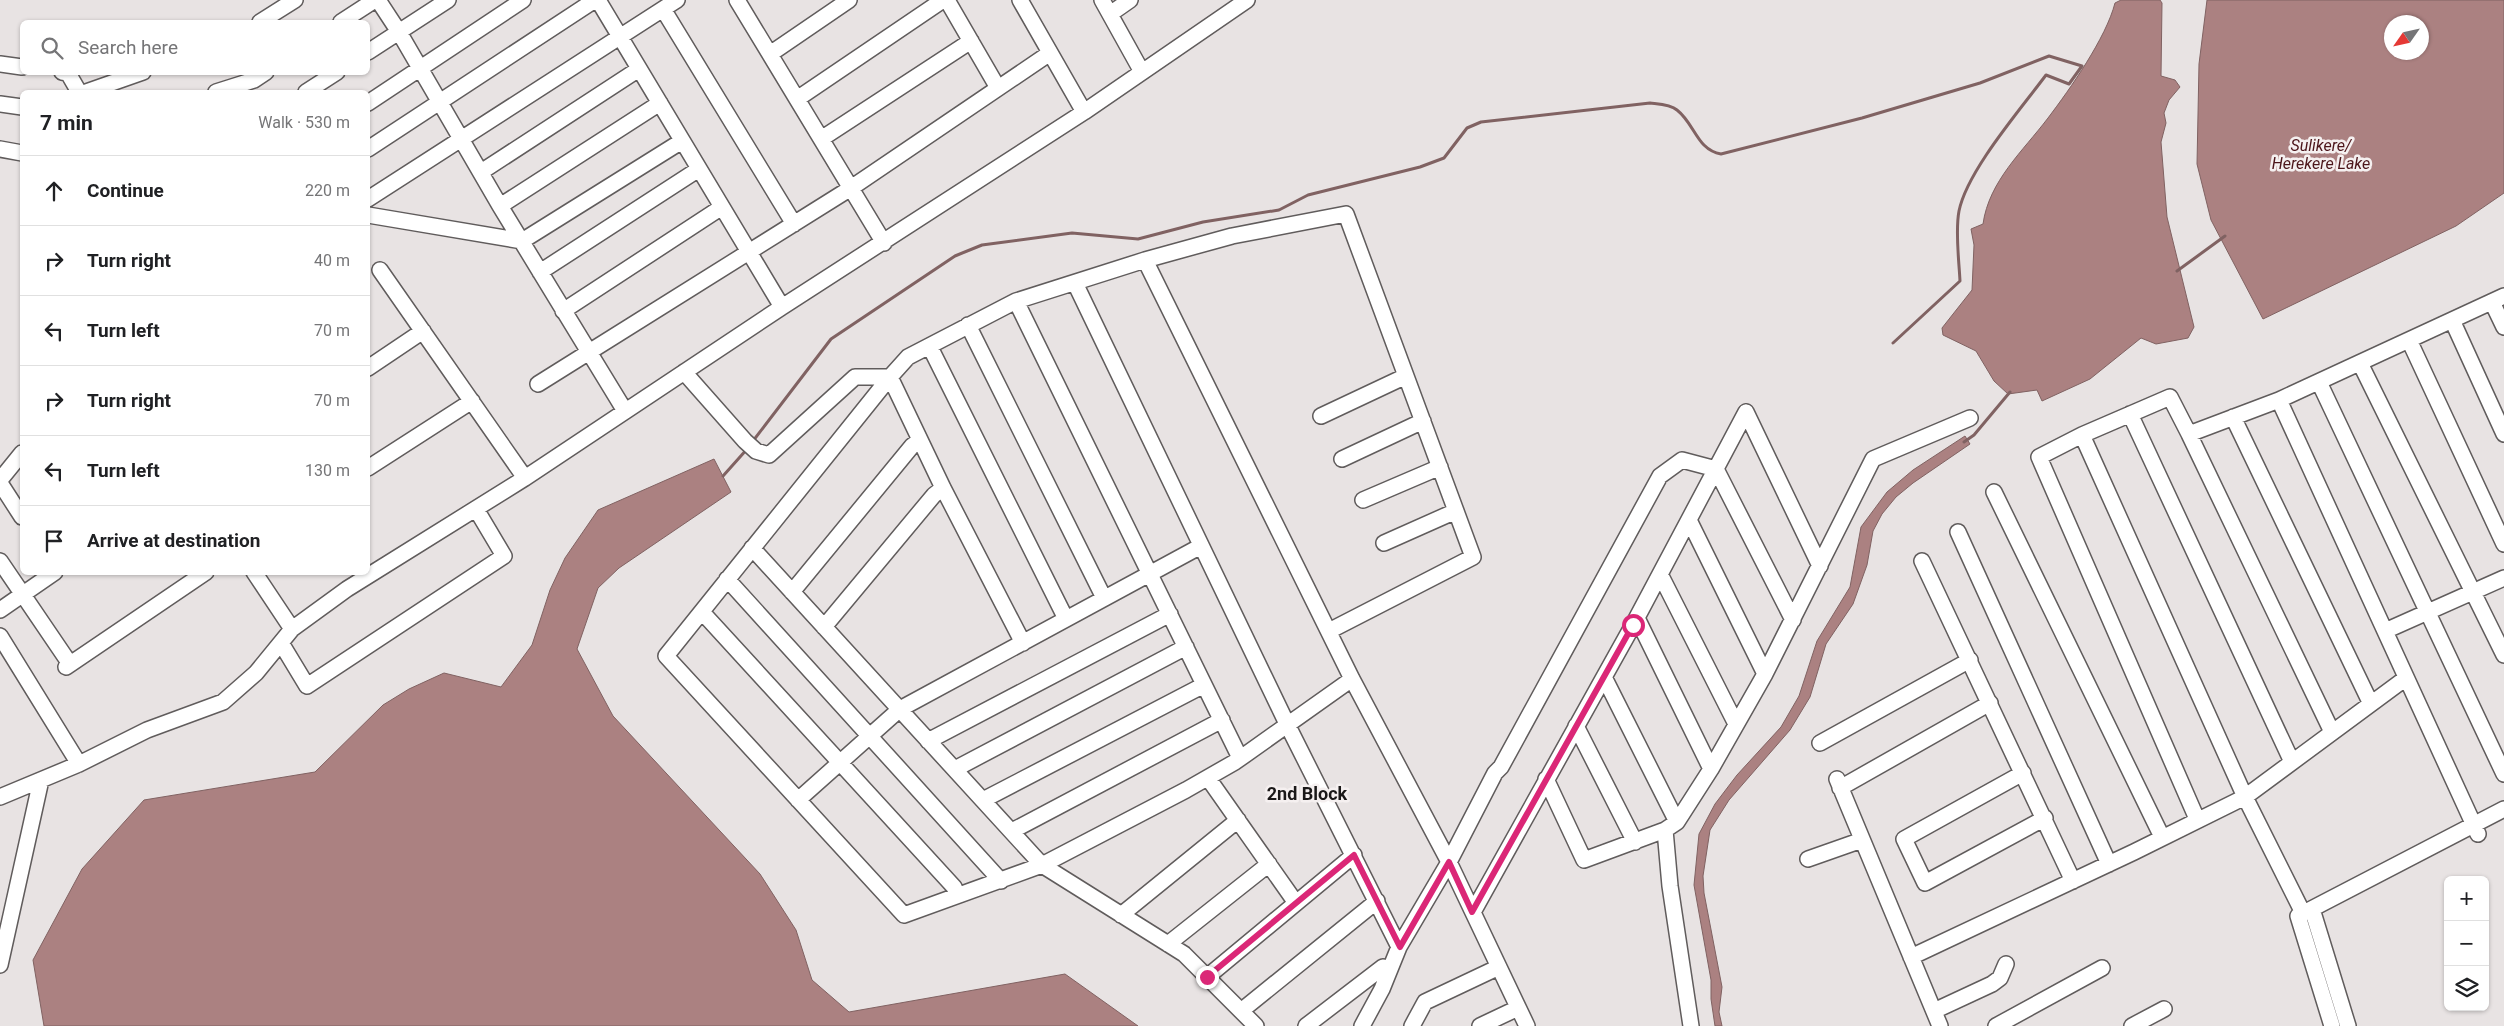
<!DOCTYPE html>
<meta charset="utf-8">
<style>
body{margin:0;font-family:Roboto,sans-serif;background:#f6f6f6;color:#202124}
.controls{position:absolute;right:15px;bottom:15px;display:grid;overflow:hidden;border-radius:8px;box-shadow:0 1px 4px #0004}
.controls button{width:45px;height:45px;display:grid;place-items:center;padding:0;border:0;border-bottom:1px solid #e0e0e0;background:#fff;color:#202124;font:25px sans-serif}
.compass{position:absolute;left:2384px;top:15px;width:45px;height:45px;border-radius:50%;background:#fff;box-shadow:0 1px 4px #0004;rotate:236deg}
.stop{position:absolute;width:15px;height:15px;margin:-11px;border:4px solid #db2777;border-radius:50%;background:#fff}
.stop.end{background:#db2777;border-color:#fff;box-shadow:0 1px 5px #0008}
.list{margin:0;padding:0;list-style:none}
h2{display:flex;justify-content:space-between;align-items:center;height:65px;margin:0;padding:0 20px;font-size:21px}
h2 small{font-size:16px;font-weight:400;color:#757577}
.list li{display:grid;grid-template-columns:32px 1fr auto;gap:15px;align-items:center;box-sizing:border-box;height:70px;padding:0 20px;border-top:1px solid #e0e0e0}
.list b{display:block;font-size:19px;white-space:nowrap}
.list em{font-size:16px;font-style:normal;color:#757577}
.icon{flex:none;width:28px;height:28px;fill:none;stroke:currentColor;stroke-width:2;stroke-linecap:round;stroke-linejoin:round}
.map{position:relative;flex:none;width:2504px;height:1026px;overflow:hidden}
.search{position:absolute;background:#fff;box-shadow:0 1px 4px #0004;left:20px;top:20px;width:350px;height:55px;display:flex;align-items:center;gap:12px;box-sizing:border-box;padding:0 18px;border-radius:8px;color:#757577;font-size:19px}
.panel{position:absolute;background:#fff;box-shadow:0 1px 4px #0004;left:20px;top:90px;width:350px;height:485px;border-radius:8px}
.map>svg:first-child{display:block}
.water{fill:#ab8181;stroke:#806262;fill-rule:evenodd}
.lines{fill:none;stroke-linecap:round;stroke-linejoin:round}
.stream{stroke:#806262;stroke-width:3}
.minor-casing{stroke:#605c5c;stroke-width:18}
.minor{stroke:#fff;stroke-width:15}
.route{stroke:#db2777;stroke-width:6}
.labels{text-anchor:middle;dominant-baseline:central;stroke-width:5;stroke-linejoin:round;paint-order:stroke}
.water-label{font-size:16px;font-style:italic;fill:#4c151a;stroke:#f5f0f0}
.quarter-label{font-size:18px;font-weight:bold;fill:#1a1818;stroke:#f5f0f0}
</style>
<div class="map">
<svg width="2504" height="1026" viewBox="0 0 2504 1026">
<rect width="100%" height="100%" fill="#e8e3e3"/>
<path class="water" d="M2121,0H2160L2162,3L2161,76L2175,80L2180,87L2169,100L2164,113L2166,123L2161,142L2167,217L2194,327L2188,338L2156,344L2141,338L2090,379L2042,401L2037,390L2008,394L1994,381L1976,351L1943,335L1942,328L1972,290L1974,245L1971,229L1983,224C1989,181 2023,151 2048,118C2070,89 2106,38 2115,3Z
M2207,0H2504V193L2456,226L2263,319L2211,220L2197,164L2199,64ZM2422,22V52H2392V22Z
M1965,436L1970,444L1913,483L1896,497L1882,514L1873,531L1867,565L1853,604L1826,644L1810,697L1790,730L1729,800L1710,830L1703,876L1704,893L1722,987L1719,1012L1722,1026H1715L1711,999V980L1694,885L1699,834L1715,804L1737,775L1781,727L1799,696L1817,641L1850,587L1861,527L1887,492L1913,470Z
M714,459L731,492L619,568L598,588L577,649L613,716L760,874L796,930L812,980L849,1012L1065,974L1138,1026H44L33,960L82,869L144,800L315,772L383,705L409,689L444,673L501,687L532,645L550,590L565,558L598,510Z"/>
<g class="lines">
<path class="stream" d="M2177,271L2225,236
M753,441L831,339L955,256L982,245L1072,233L1138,239L1203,222L1279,210L1308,195L1420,167L1444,158L1467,128L1481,122L1650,103C1658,104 1670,104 1677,110C1695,124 1697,150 1721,154L1862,118L1980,83L2049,56L2082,66L2069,84L2046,75C2020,110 1967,171 1959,211C1955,231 1959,260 1960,281L1893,343
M1964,442L1974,435L2010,392
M723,476L748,448"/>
<g class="minor-casing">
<path id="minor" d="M378,0L399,32L500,206L625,411
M598,0L782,307
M737,0L884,243
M947,0L998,88
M1020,0L1084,112
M1102,0L1142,72
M663,9L794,224
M1110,14L1130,0
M260,22L295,0
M341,22L375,0
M368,52L448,0
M770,54L849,0
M0,64L22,67
M62,72L68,73L79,92
M86,92L143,72
M216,92L254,80L266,72
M306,92L337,72
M797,99L943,0
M368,103L523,0
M0,104L22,107
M821,139L971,41
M0,149L22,153
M368,149L595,0
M481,172L639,69
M368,199L677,0
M500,206L660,103
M368,215L522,241L682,141
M1145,260L1352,679L1449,862L1527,1026
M380,270L525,478
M540,272L699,169
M1075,283L1288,726L1399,947
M1016,301L1240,758
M2492,302L2504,327
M563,311L722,207
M2452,320L2504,434
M968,325L1104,598
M2409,340L2504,544
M930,347L1066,619
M2360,363L2504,655
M368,368L423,331
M684,372L745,441L756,451L769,455L855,377H890L943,488L1023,643
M2319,382L2504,774
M538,384L851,188L1050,53
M2279,400L2478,834
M1746,412L1820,566
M2130,414L2292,762
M1321,416L1406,376
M2233,417L2371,704
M2189,434L2332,732
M2082,435L2245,797L2303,913
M1342,459L1423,421
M368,468L472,401
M0,480L22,453
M0,483L22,517
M1994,492L2162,837
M1363,500L1440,467
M1689,520L1765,674
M1958,532L2109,864
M1384,543L1456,511
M752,548L1042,865L1184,954L1256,1026
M0,561L70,664
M1922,561L2073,881
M254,572L292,629
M1660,574L1736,724
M727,579L1001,881
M792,592L912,446L920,440
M0,610L55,572
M702,612L954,887L957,894
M1637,618L1711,769
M824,627L934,495L943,488
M1329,631L1473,557L1346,214L1232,236L1145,260L1016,301L908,357L890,377L666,656L904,915L1042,865L1186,790L1235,762L1352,679
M2385,631L2504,578
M0,636L79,764
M281,643L307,686L504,556L476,509
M66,667L206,572
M1604,677L1677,822
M1576,726L1635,842
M928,741L1170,614
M1820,743L1970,660
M955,769L1186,647
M2023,773L1904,839L1925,883L2045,818
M1208,778L1296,903
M1546,779L1584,860L1665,830
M1837,779L1940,1026
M1840,788L1990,703
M0,797L79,764L147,730L223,702L256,673L292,629L347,589L525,478L782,307L1084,112L1247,0
M798,800L900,709L1201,546
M983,800L1204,685
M2197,819L2039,457L2082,435L2170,397L2189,434L2279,400L2504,296
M1012,831L1222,720
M1808,859L1862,840
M2312,909L2348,1026
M1473,912L1633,625L1746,412
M1121,915L1238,820
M1168,944L1269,864
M1911,957L2134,852L2245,797L2406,678
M0,965L41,780
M1207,977L1354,855
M1241,1011L1377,901
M1934,1011L1992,984L2000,978L2006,964
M1306,1026L1383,967L1390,969
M1362,1026L1382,989L1399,947L1449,862L1495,773L1501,767L1660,476L1682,460L1716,469L1793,620
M1412,1026L1425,1002L1499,967
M1480,1026L1518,1008
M1691,1026L1670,886L1665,830L1677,822L1711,769L1765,674L1873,459L1970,418
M1996,1026L2102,968
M2132,1026L2164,1009
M2332,1026L2298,916L2504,809"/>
</g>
<use href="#minor" class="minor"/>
</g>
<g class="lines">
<path class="route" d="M1207,977L1354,855L1400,947L1449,862L1472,912L1633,625"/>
</g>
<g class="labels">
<g class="water-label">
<text x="2321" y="145">Sulikere/<tspan x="2321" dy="18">Herekere Lake</tspan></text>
</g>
<g class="quarter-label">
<text x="1307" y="793">2nd Block</text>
</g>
</g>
</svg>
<div class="controls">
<button>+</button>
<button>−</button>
<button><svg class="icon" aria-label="layers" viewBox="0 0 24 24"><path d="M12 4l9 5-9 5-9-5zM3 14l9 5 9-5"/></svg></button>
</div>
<svg class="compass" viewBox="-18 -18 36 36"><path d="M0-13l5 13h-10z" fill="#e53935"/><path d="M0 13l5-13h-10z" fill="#757577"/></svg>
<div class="stop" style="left:1633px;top:625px"></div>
<div class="stop end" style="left:1207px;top:977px"></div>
<div class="search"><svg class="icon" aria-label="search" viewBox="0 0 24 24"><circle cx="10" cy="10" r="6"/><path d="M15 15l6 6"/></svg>Search here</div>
<section class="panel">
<h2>7 min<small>Walk · 530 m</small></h2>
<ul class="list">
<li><svg class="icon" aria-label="ahead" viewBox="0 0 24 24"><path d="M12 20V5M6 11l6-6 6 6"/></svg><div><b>Continue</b></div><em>220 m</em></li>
<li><svg class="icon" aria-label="right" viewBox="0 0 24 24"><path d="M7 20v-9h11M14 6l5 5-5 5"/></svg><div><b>Turn right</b></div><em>40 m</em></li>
<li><svg class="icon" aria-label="left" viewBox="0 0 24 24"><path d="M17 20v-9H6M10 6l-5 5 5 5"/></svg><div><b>Turn left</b></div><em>70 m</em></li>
<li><svg class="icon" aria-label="right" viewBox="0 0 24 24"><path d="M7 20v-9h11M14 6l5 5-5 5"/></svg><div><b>Turn right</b></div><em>70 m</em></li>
<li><svg class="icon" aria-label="left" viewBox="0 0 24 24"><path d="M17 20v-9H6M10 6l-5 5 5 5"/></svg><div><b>Turn left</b></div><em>130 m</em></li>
<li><svg class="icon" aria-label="arrive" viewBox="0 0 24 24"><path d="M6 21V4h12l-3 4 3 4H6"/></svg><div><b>Arrive at destination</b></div></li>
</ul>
</section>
</div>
